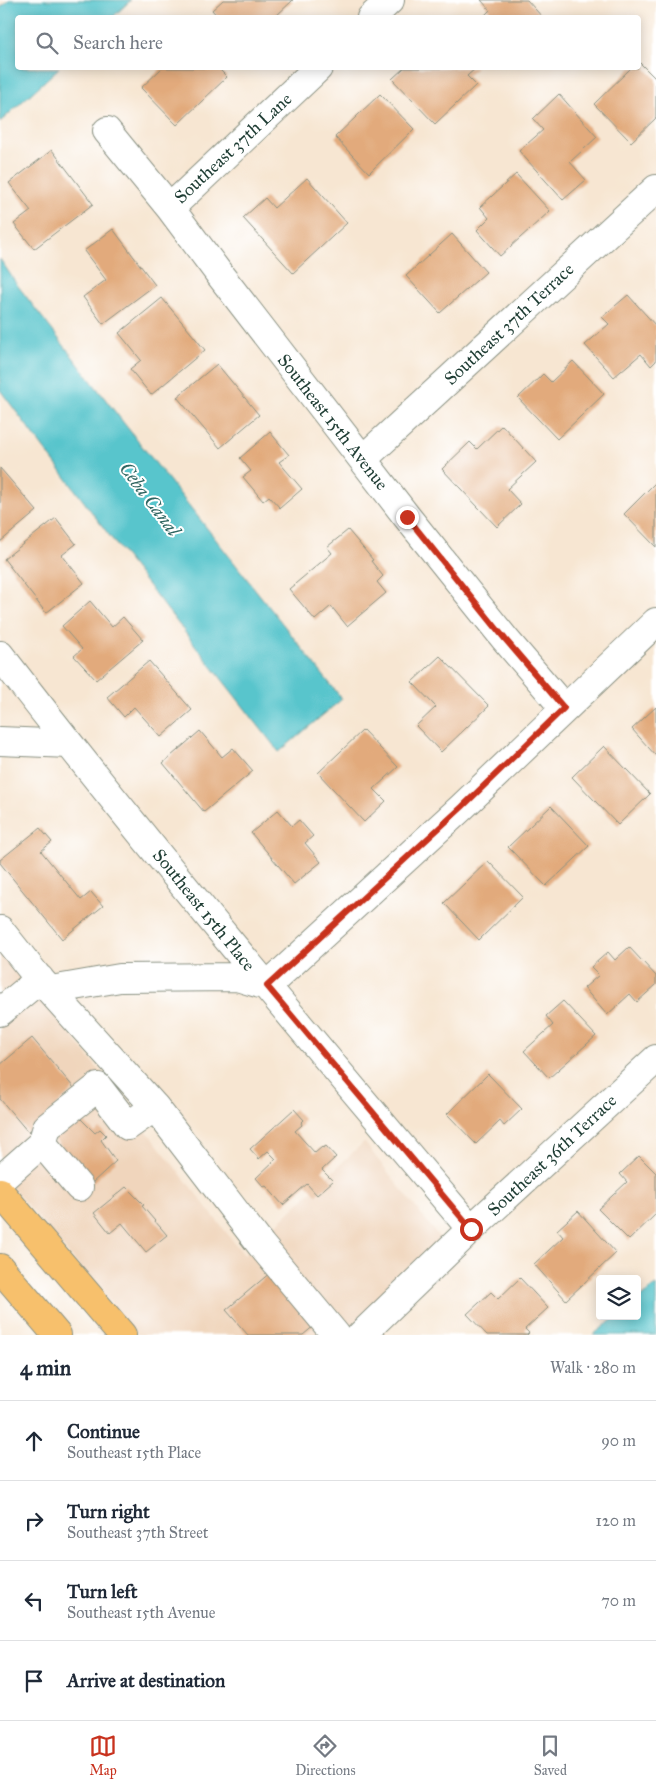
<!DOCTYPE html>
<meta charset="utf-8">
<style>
body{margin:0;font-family:"IM FELL Great Primer",serif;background:#f6f6f7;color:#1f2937}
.controls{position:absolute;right:15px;bottom:15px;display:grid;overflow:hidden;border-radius:5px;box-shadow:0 2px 12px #0003}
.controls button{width:45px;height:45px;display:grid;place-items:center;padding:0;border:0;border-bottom:1px solid #e0e1e3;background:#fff;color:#1f2937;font:25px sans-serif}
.stop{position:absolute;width:15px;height:15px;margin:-11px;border:4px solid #c8321e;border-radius:50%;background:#fff}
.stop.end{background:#c8321e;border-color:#fff;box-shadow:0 1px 5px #0008}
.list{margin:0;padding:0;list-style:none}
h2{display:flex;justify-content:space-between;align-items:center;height:65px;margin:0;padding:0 20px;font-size:21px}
h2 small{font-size:16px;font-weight:400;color:#747a83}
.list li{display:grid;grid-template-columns:32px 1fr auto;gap:15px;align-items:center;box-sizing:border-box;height:80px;padding:0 20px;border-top:1px solid #e0e1e3}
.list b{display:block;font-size:19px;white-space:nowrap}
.list p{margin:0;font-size:16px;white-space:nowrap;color:#747a83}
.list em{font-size:16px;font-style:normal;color:#747a83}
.icon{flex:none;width:28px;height:28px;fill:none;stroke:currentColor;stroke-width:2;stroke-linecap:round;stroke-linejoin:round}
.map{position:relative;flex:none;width:656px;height:1335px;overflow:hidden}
.search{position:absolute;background:#fff;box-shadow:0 2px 12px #0003;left:15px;right:15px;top:15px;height:55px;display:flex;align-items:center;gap:12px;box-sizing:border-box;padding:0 18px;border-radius:5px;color:#747a83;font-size:19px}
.sheet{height:385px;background:#fff}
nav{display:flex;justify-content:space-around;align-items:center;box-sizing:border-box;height:70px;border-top:1px solid #e0e1e3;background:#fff;font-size:14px;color:#747a83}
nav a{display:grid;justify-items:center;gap:2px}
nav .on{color:#c8321e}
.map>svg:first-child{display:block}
.built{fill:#f0d5bc}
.water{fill:#58c5cc;stroke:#3c8180}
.building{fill:#e2aa7c}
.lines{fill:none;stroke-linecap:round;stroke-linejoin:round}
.minor-casing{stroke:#8b9283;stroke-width:30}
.major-casing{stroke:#8b9283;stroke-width:30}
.minor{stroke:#fff;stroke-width:28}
.major{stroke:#f7c06c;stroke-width:28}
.route{stroke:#c8321e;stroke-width:6}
.labels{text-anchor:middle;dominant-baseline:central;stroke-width:4;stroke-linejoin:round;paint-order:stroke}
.street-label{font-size:18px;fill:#1f3d34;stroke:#fff}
.water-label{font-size:19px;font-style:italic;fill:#306662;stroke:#fff}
</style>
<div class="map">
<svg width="656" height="1335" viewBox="0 0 656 1335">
<rect width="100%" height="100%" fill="#fff"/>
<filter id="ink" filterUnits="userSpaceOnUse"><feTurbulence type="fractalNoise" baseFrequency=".02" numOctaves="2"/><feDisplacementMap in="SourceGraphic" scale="10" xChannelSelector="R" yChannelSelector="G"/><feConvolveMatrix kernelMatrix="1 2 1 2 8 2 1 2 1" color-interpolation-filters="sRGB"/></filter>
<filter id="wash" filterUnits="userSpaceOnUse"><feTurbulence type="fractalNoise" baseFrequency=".0096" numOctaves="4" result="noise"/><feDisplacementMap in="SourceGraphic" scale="20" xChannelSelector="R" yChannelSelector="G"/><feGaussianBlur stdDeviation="1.12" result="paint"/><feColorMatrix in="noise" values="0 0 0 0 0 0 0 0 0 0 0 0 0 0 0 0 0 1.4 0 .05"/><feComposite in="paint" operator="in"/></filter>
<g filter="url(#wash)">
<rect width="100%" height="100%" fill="#f7e6d2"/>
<path class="built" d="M0,944L244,1255L364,1142L451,1252L382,1335H138L0,1173Z"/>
<path class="water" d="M9,0H131L113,17L18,18V68H59L0,122V8Z
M0,259L18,286L123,422L342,699L279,752L118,547L0,390Z
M656,1285V1335H593L617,1316H637V1300Z"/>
<g id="blocks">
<path class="building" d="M223,0H293L274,18H219L212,10Z
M481,0H527L543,18H482L490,10Z
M638,61L656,79V118L631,142L594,104L631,68H638Z
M162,68H218L227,77L177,125L141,88Z
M404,68H476L467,76L476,85L435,124L392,79Z
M380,94L414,129L369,173L335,137Z
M559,94L597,137L570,162L586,180L563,200L519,151L543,130L533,119Z
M52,150L93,204L34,249L14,224L31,211L9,183Z
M516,174L550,211L500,256L477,230L489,218L480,207Z
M307,178L347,223L293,273L243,218L265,198L274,208Z
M113,229L155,285L103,324L83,297L106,280L84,251Z
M452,234L486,272L440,313L406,276Z
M628,295L656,326V361L651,366L641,354L614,377L585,345L609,324L602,317Z
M162,298L205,350L151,395L130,369L141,360L119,333Z
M573,361L604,394L557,439L518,398L543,374L551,382Z
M217,364L259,415L220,448L177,397Z
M502,425L536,462L507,489L521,504L497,527L442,469L470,442L477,449Z
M270,432L289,455L279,462L302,489L280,508L269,496L263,501L243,477L251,471L240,458Z
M0,468L37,511L0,542Z
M656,482V547L624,514Z
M56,518L76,544L62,555L84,583L46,613L4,559Z
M348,530L373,560L371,561L383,576L377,582L386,593L347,626L331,606L315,620L289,589L332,553L327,547Z
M90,601L112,627L123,617L143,640L96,680L74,656L82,649L62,626Z
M440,656L489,706L441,752L416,726L436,707L412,682Z
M149,661L192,710L161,737L134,707L124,717L107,697Z
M656,707V756L632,729Z
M363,730L398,767L374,789L386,801L364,822L318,773Z
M200,731L222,757L233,748L253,771L204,812L163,763Z
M604,746L650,794L618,825L572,777Z
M551,806L589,846L546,886L508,847Z
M278,810L292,826L299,820L313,836L305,843L321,862L294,884L251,833Z
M40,828L52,842L41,851L81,900L91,892L103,906L62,939L0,863V860Z
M488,861L523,897L479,940L444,903Z
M629,947L656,976V985L637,1002L630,994L607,1015L584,988L599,975L591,967L608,952L615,960Z
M563,1001L596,1036L549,1078L524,1051L553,1025L546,1016Z
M32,1038L74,1088L43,1120L28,1132L0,1099V1065Z
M488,1074L522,1109L504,1126L500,1121L476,1144L447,1114Z
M294,1109L304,1120L301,1123L302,1125L295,1131L315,1153L322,1147L323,1148L326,1146L336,1157L322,1170L333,1181L317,1195L307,1184L283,1205L266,1186L264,1187L256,1178L276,1159L268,1151L259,1159L250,1149Z
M78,1116L95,1133L100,1129L106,1135L101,1140L116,1161L92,1183L53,1137Z
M639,1156L656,1173V1214L629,1240L598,1209L627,1182L620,1174Z
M126,1187L144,1205L142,1206L167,1235L146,1252L122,1223L110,1233L94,1213Z
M578,1211L616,1253L566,1300L534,1264L563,1237L557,1230Z
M271,1272L315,1325L303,1335H248L226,1310Z
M520,1278L548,1308L525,1329L529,1333L527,1335H487L467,1314L491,1292L498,1299Z"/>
</g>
</g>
<g filter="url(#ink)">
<use href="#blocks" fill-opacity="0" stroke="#8b9283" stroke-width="1"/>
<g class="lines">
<g class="minor-casing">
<path id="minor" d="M371,18L390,0
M107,131L170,208L220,275L407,517L505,639L564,708
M170,208L318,68
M363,459L656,189
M0,655C151,851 311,1040 471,1229
M0,741L69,744
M0,930L36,975L155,1107L261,1245L336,1335
M51,990L120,978L237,977L267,986L462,807L656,622
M0,1012L40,979
M42,1143L47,1127L98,1087L128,1126L155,1107
M0,1180L42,1143L79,1187
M361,1335L471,1229L656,1059"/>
</g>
<g class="major-casing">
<path id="major" d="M0,1192L122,1335
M0,1268L57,1335"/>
</g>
<use href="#minor" class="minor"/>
<use href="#major" class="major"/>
</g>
</g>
<g class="lines" filter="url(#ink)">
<path class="route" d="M407,517L505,639L564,708L462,807L267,986L471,1229"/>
</g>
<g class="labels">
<g class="street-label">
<text transform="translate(233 148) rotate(-43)">Southeast 37th Lane</text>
<text transform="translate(509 324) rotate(-43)">Southeast 37th Terrace</text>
<text transform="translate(333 422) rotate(52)">Southeast 15th Avenue</text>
<text transform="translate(204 910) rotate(51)">Southeast 15th Place</text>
<text transform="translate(552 1155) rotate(-43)">Southeast 36th Terrace</text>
</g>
<g class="water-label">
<text transform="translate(150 499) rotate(53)">Ceba Canal</text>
</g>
</g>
</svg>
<div class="controls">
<button><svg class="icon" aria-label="layers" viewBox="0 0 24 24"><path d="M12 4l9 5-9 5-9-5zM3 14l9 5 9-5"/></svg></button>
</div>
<div class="stop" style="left:471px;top:1229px"></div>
<div class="stop end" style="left:407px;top:517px"></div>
<div class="search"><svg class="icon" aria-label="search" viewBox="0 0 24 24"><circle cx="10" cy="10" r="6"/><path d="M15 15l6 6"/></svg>Search here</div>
</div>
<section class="sheet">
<h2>4 min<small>Walk · 280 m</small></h2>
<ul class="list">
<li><svg class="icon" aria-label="ahead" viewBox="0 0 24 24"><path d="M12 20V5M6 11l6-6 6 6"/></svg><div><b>Continue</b><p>Southeast 15th Place</p></div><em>90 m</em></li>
<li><svg class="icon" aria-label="right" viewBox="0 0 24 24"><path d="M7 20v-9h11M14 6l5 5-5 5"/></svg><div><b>Turn right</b><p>Southeast 37th Street</p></div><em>120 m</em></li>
<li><svg class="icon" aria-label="left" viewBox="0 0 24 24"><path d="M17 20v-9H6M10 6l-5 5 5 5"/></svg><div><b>Turn left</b><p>Southeast 15th Avenue</p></div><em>70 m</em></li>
<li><svg class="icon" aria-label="arrive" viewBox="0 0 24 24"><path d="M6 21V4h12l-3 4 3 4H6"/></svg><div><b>Arrive at destination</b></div></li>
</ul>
</section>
<nav>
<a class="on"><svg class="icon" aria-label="map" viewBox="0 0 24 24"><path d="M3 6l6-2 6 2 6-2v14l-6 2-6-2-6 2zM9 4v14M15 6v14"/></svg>Map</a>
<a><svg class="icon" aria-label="directions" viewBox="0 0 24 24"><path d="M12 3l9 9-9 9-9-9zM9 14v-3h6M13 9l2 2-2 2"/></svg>Directions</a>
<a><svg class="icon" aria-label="saved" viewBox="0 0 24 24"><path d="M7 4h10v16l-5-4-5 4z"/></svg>Saved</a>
</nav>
